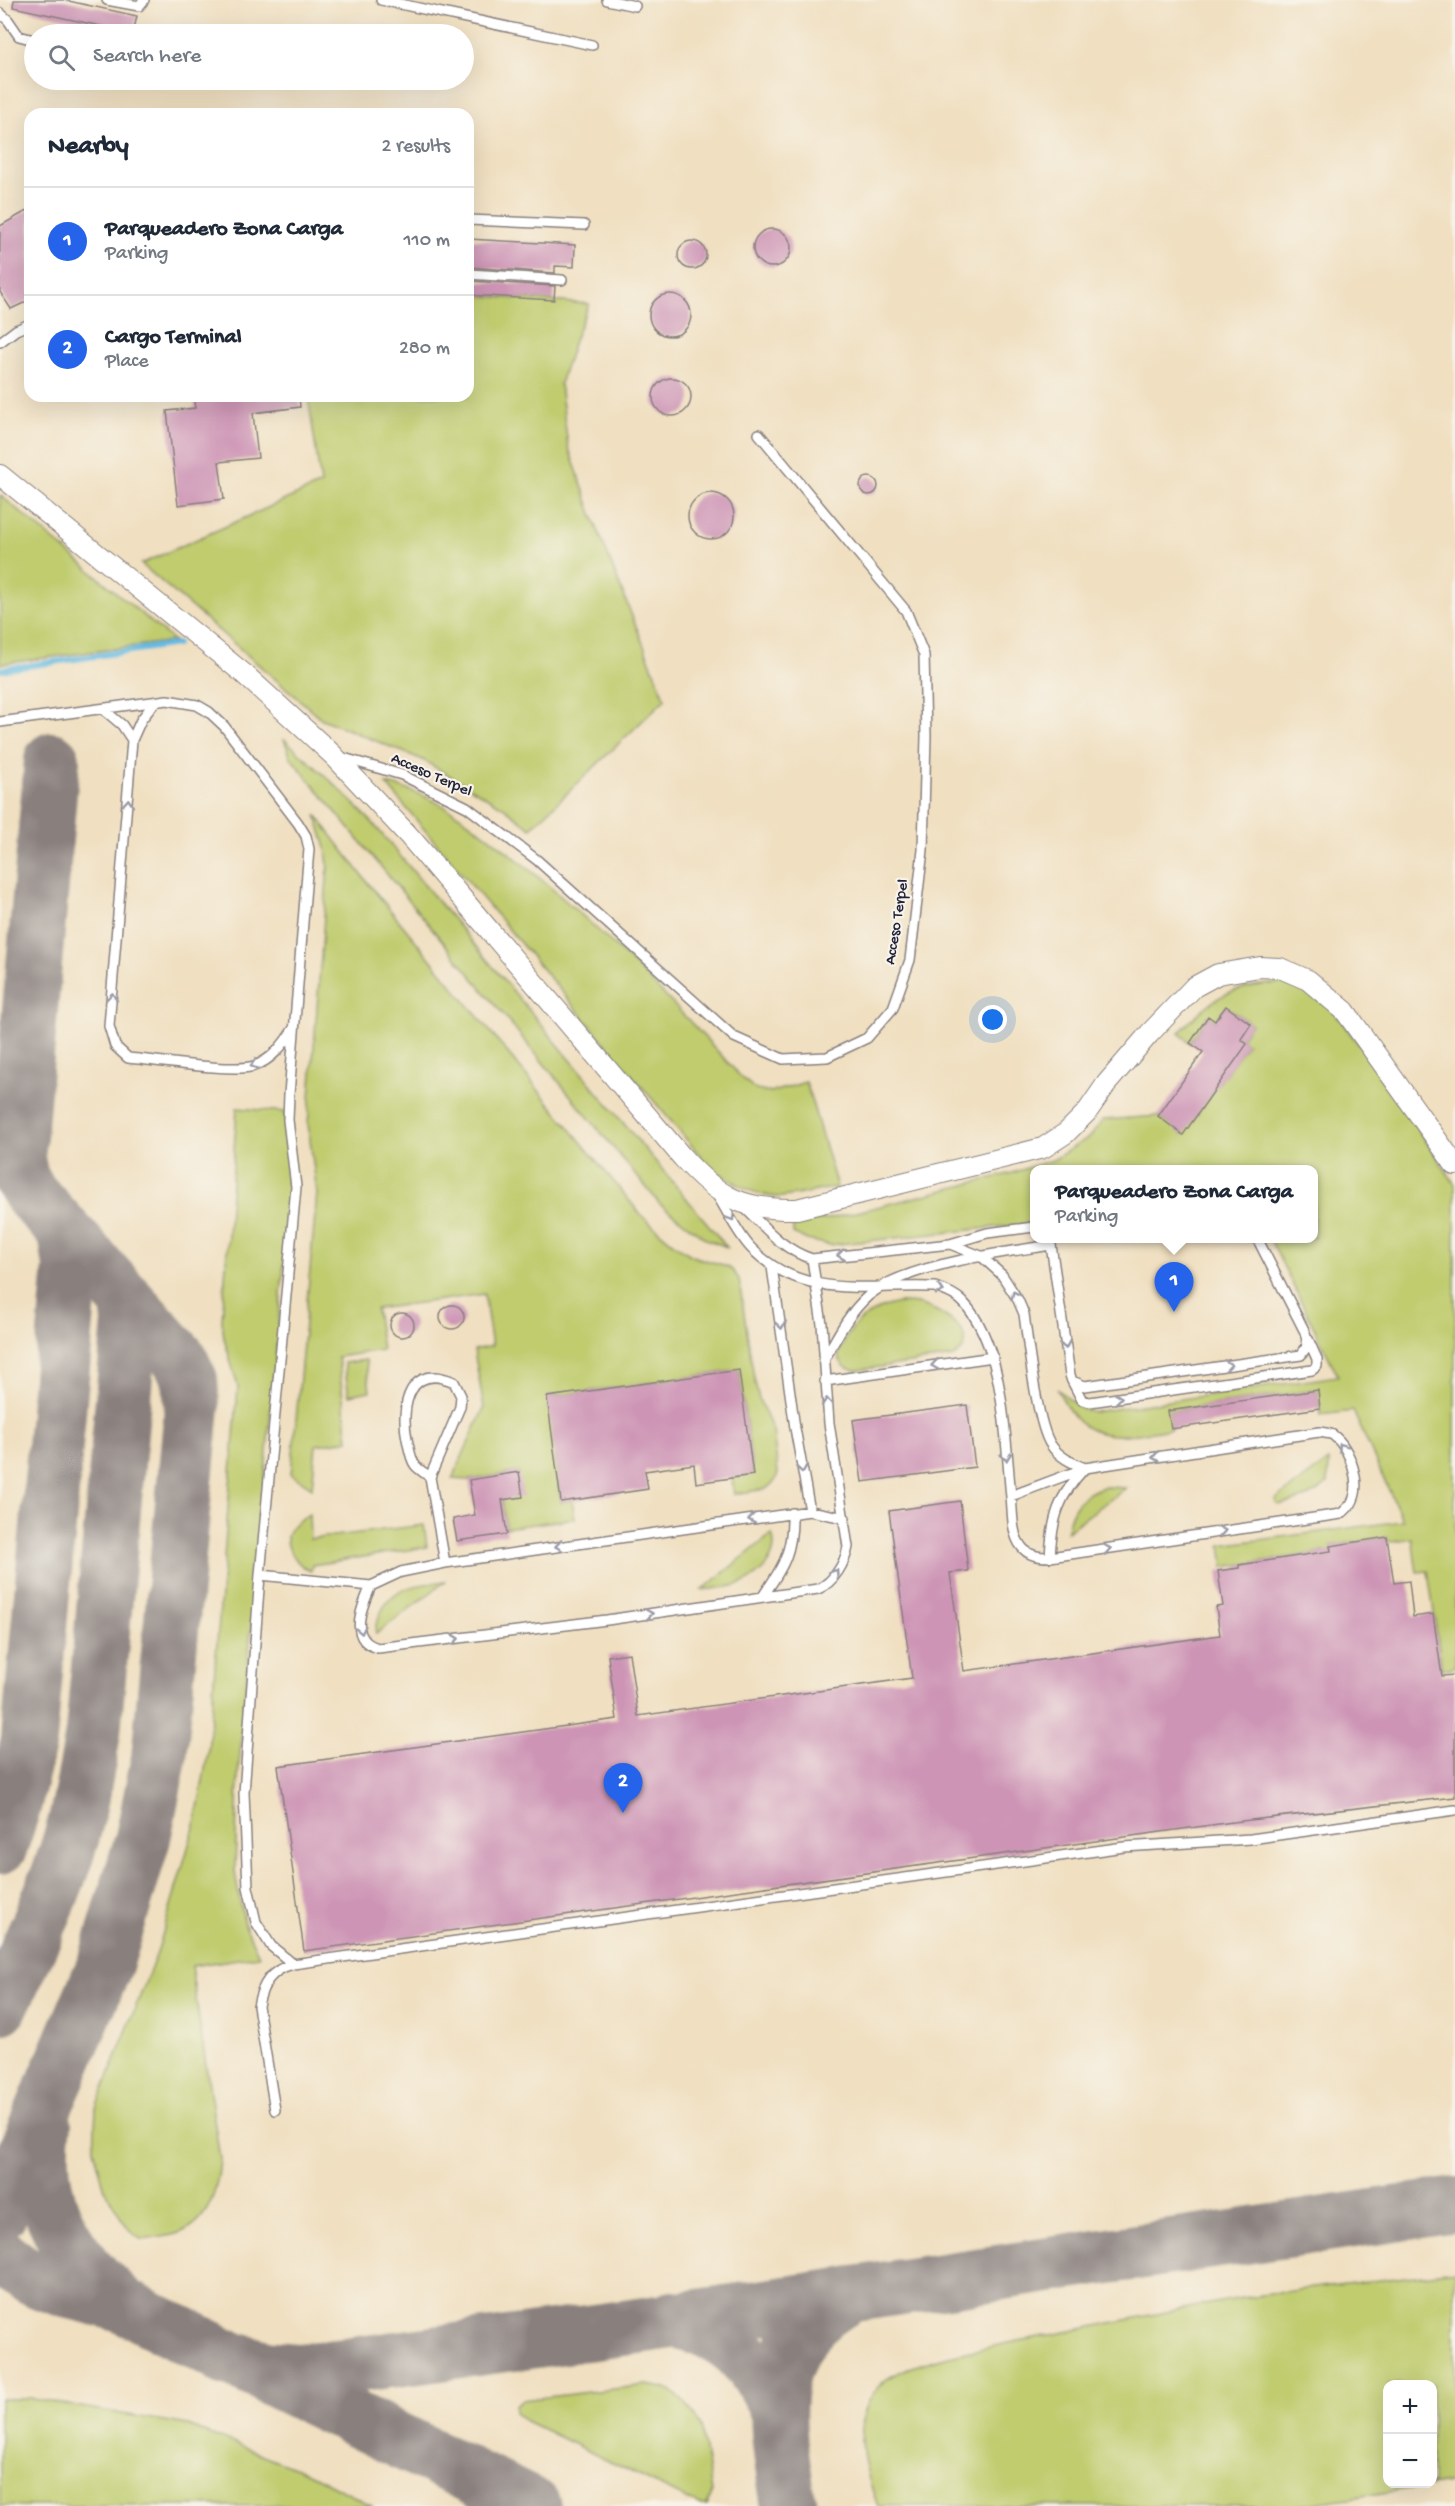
<!DOCTYPE html>
<meta charset="utf-8">
<style>
body{margin:0;font-family:"Gochi Hand",sans-serif;background:#f2f2f3;color:#1f2937}
.controls{position:absolute;right:18px;bottom:18px;display:grid;overflow:hidden;border-radius:12px;box-shadow:0 6px 24px #0002}
.controls button{width:54px;height:54px;display:grid;place-items:center;padding:0;border:0;border-bottom:2px solid #e0e1e3;background:#fff;color:#1f2937;font:30px sans-serif}
.you{position:absolute;left:993px;top:1020px;width:21px;height:21px;margin:-15px;border:4px solid #fff;border-radius:50%;background:#1a73e8;box-shadow:0 0 0 9px #1a73e833}
.badge{display:grid;place-items:center;width:39px;height:39px;border-radius:50%;background:#2563eb;color:#fff;font-size:20px;font-weight:700}
.pin{position:absolute;translate:-50% -50px;filter:drop-shadow(0 2px 3px #0008)}
.pin::after{content:'';position:absolute;top:32px;width:21px;height:18px;background:inherit;clip-path:polygon(0 0,100% 0,50% 100%)}
.popup{position:absolute;left:1030px;top:1165px;width:288px;height:78px;box-sizing:border-box;display:grid;place-content:center;border-radius:12px;background:#fff;filter:drop-shadow(0 2px 4px #0005);font-size:20px;white-space:nowrap;color:#747a83}
.popup b{font-size:22px;color:#1f2937}
.popup::after{content:'';position:absolute;left:50%;top:100%;margin-left:-12px;border:12px solid transparent;border-top-color:#fff}
.list{margin:0;padding:0;list-style:none}
h2{display:flex;justify-content:space-between;align-items:center;height:78px;margin:0;padding:0 24px;font-size:26px}
h2 small{font-size:20px;font-weight:400;color:#747a83}
.list li{display:grid;grid-template-columns:39px 1fr auto;gap:18px;align-items:center;box-sizing:border-box;height:108px;padding:0 24px;border-top:2px solid #e0e1e3}
.list b{display:block;font-size:22px;white-space:nowrap}
.list p{margin:0;font-size:20px;white-space:nowrap;color:#747a83}
.list em{font-size:20px;font-style:normal;color:#747a83}
.icon{flex:none;width:33px;height:33px;fill:none;stroke:currentColor;stroke-width:2;stroke-linecap:round;stroke-linejoin:round}
.map{position:relative;flex:none;width:1455px;height:2506px;overflow:hidden}
.search{position:absolute;background:#fff;box-shadow:0 6px 24px #0002;left:24px;top:24px;width:450px;height:66px;display:flex;align-items:center;gap:15px;box-sizing:border-box;padding:0 21px;border-radius:33px;color:#747a83;font-size:22px}
.panel{position:absolute;background:#fff;box-shadow:0 6px 24px #0002;left:24px;top:108px;width:450px;height:294px;border-radius:18px}
.map>svg:first-child{display:block}
.green{fill:#c0cc6e;stroke:#717754;stroke-width:1.5;fill-rule:evenodd}
.lines{fill:none;stroke-linecap:round;stroke-linejoin:round}
.stream{stroke:#64bae1;stroke-width:6}
.taxiway{stroke:#89807e;stroke-width:56}
.building{fill:#cd94b5}
.lane-casing{stroke:#89807e;stroke-width:12}
.street-casing{stroke:#89807e;stroke-width:22}
.lane{stroke:#fff;stroke-width:9}
.street{stroke:#fff;stroke-width:20}
.oneway{stroke:#9c9ca7}
.labels{text-anchor:middle;dominant-baseline:central;stroke-width:4.5;stroke-linejoin:round;paint-order:stroke}
.street-label{font-size:16px;fill:#22223b;stroke:#f7f3e8}
</style>
<div class="map">
<svg width="1455" height="2506" viewBox="0 0 1455 2506">
<rect width="100%" height="100%" fill="#f7f3e8"/>
<filter id="ink" filterUnits="userSpaceOnUse"><feTurbulence type="fractalNoise" baseFrequency=".0167" numOctaves="2"/><feDisplacementMap in="SourceGraphic" scale="12" xChannelSelector="R" yChannelSelector="G"/><feConvolveMatrix kernelMatrix="1 2 1 2 8 2 1 2 1" color-interpolation-filters="sRGB"/></filter>
<filter id="wash" filterUnits="userSpaceOnUse"><feTurbulence type="fractalNoise" baseFrequency=".008" numOctaves="4" result="noise"/><feDisplacementMap in="SourceGraphic" scale="24" xChannelSelector="R" yChannelSelector="G"/><feGaussianBlur stdDeviation="1.35" result="paint"/><feColorMatrix in="noise" values="0 0 0 0 0 0 0 0 0 0 0 0 0 0 0 0 0 1.4 0 .05"/><feComposite in="paint" operator="in"/></filter>
<g filter="url(#wash)">
<rect width="100%" height="100%" fill="#f0dfc0"/>
<path class="green" d="M468,295L589,304L575,338L560,384L568,446L597,528L665,699L531,828L503,807L423,760L322,719L141,564L321,484L308,396H468Z
M0,495L174,641L0,664Z
M284,739L331,781L371,821L727,1247L706,1239L660,1204L291,758Z
M386,784C438,794 479,829 519,861C600,927 671,999 741,1077L756,1090L772,1092L806,1082L837,1187C819,1190 800,1195 781,1197C756,1198 728,1180 708,1165Z
M316,815L368,883L642,1216C657,1229 673,1245 691,1255C708,1264 731,1260 739,1280L754,1378L759,1399L773,1431L778,1473L775,1481L766,1489L734,1494L732,1478L753,1474L739,1370L548,1397L561,1502L572,1500L575,1518L506,1528L502,1500L519,1472L469,1480L452,1479L484,1408L474,1350L492,1346L484,1294L376,1309L382,1350L338,1357L348,1440L316,1445L312,1488L291,1474L317,1193L308,1124L328,866L326,848Z
M1283,983L1295,985L1329,1006L1368,1056L1455,1184V1667L1442,1669L1428,1571L1417,1572L1412,1538L1388,1542L1387,1537L1331,1546V1551L1224,1567L1221,1545L1403,1521L1353,1411L1321,1415L1317,1390L1169,1411L1171,1429C1141,1433 1103,1444 1078,1421C1069,1413 1063,1400 1057,1389L1080,1408L1094,1412L1338,1376L1270,1239L1314,1238V1170H1034V1223L830,1245L807,1240L793,1233V1225L833,1218L1012,1173L1053,1160L1091,1136L1103,1120L1158,1116L1183,1134L1247,1044L1241,1039L1251,1024L1226,1006L1215,1021L1208,1016L1190,1043L1179,1033C1213,995 1231,986 1283,983Z
M237,1108L285,1112L291,1183L238,1776L235,1872L244,1923L259,1956L191,1966L220,2159C218,2188 210,2222 179,2233C167,2237 154,2238 142,2240L132,2233L121,2218L105,2190L94,2150L96,2108L157,1953L195,1824L208,1753L238,1387L224,1338L222,1321Z
M899,1303C909,1303 918,1303 927,1307C947,1314 985,1340 953,1357L858,1370C847,1371 843,1366 838,1357C847,1326 867,1309 899,1303Z
M366,1360L370,1391L349,1395L344,1363Z
M1329,1461L1328,1483C1314,1497 1298,1500 1279,1505L1276,1503L1275,1500Z
M1104,1487L1126,1488L1067,1531C1070,1508 1081,1493 1104,1487Z
M309,1514L310,1539L424,1525L427,1547L312,1565L311,1571C299,1567 283,1547 288,1533C291,1524 302,1519 309,1514Z
M772,1534C780,1556 761,1577 740,1584C728,1588 714,1588 702,1590Z
M446,1581L376,1634C374,1626 378,1620 381,1612C393,1585 420,1585 446,1581Z
M1455,2271V2482L1295,2506H878C864,2469 848,2414 883,2382C907,2361 1000,2345 1034,2338C1098,2326 1162,2312 1226,2301C1301,2287 1379,2281 1455,2271ZM1388,2384H1432V2484H1388Z
M647,2385L663,2388L674,2393L685,2402L701,2426L712,2493L707,2505H699L524,2420L515,2412V2405L522,2400Z
M0,2399H33L188,2425L308,2473L373,2506H0Z"/>
<g class="lines">
<path class="stream" d="M0,670L177,644"/>
<path class="taxiway" d="M0,1846L13,1807L29,1740L71,1266L66,1234
M0,2007C28,1950 55,1893 73,1832C82,1799 87,1766 93,1733L130,1321L128,1305L124,1297
M44,2124C32,2203 67,2257 124,2306L533,2506
M0,2212L106,1962L143,1838L159,1758L192,1407L190,1380L180,1359L29,1192L21,1178L17,1159L52,760
M0,2255C41,2292 76,2289 124,2306
M672,2319C731,2333 753,2358 778,2412
M226,2358L267,2368L298,2371L353,2365L631,2327L1455,2205
M789,2506C775,2417 759,2344 852,2294"/>
</g>
<g id="blocks">
<path class="building" d="M14,0H64L137,16L133,33L13,7Z
M30,209V300L11,309L0,292V226Z
M753 248a19 19 0 1 1 38 0a19 19 0 1 1-38 0Z
M468,239L575,245L574,267L555,266V273L468,267Z
M678 255a14 14 0 1 1 28 0a14 14 0 1 1-28 0Z
M468,281L555,286L554,300L468,295Z
M649 315a21 21 0 1 1 42 0a21 21 0 1 1-42 0Z
M653 397a19 19 0 1 1 38 0a19 19 0 1 1-38 0Z
M193,396H299L300,407L253,413L258,458L219,462L224,499L178,505L167,411L195,408Z
M860 486a9 9 0 1 1 18 0a9 9 0 1 1-18 0Z
M688 516a23 23 0 1 1 46 0a23 23 0 1 1-46 0Z
M1226,1006L1251,1024L1241,1039L1247,1044L1183,1135L1158,1116L1203,1052L1190,1043L1208,1016L1215,1021Z
M440 1317a12 12 0 1 1 24 0a12 12 0 1 1-24 0Z
M390 1325a12 12 0 1 1 24 0a12 12 0 1 1-24 0Z
M739,1370L753,1475L696,1483L694,1464L645,1471L648,1489L561,1502L547,1397Z
M1318,1390L1320,1408L1171,1429L1168,1411Z
M967,1405L975,1467L862,1482L853,1420Z
M519,1472L523,1497L502,1500L507,1534L457,1541L453,1519L475,1515L469,1480Z
M960,1501L968,1571L950,1573L964,1671L1220,1635L1216,1607L1223,1606L1218,1571L1239,1568V1565L1331,1551L1330,1546L1387,1537L1394,1583L1409,1581L1413,1617L1433,1614L1442,1676L1455,1675V1797L1233,1822L304,1951L278,1766L617,1719L608,1656L629,1653L638,1716L912,1678L889,1511Z"/>
</g>
</g>
<g filter="url(#ink)">
<use href="#blocks" fill-opacity="0" stroke="#89807e" stroke-width="1.5"/>
<g class="lines">
<g class="lane-casing">
<path id="lane" d="M107,0L139,6L144,0
M381,0L592,45
M607,0L635,6
M0,13L8,20L19,36L34,40
M468,220L584,225
M468,274L562,280
M0,342L16,330L30,324
M103,709L122,725L132,740L109,1026L115,1046L128,1058C154,1060 235,1073 254,1066C272,1060 284,1044 294,1028
M0,722L167,700L197,705L209,712L224,726L298,823L306,836L309,849L289,1094L288,1120L296,1187L260,1575L244,1793L248,1887L256,1922L271,1946L293,1964C271,1970 262,1984 258,2006L275,2110
M132,740L141,720L155,702
M340,757L402,775L467,807L537,860L734,1037L783,1059L827,1057L867,1038L893,1008L910,960L923,850L926,736L924,655L906,611L759,434
M717,1195C728,1212 738,1235 752,1249C804,1301 869,1284 935,1287C945,1291 956,1294 963,1302C1005,1346 1005,1439 1011,1497C1013,1512 1011,1533 1021,1546C1028,1556 1039,1557 1050,1557L1341,1514C1344,1511 1348,1508 1351,1504C1363,1485 1350,1448 1333,1435C1329,1433 1324,1433 1319,1432L1085,1468C1072,1463 1059,1457 1051,1445C1037,1425 1028,1343 1024,1314L1018,1300L1002,1275L981,1256L950,1244L812,1259C784,1250 766,1229 745,1208
M1050,1238L1070,1375L1072,1381L1085,1386L1301,1355L1308,1345L1305,1332L1257,1238
M950,1244L987,1233L1034,1227
M772,1267L795,1428L810,1511
M824,1360C837,1337 848,1314 868,1296C905,1264 1002,1253 1051,1245
M825,1381L993,1357
M1072,1381L1082,1400L1090,1402L1312,1370L1317,1366V1359L1308,1339
M430,1477C425,1473 419,1470 415,1465C410,1458 409,1447 407,1439C400,1405 410,1362 454,1382L461,1396L460,1407L430,1477L445,1563
M1011,1496L1083,1469
M1050,1557C1052,1519 1058,1496 1085,1468
M260,1575L371,1586L401,1572L445,1563L810,1511L845,1518
M371,1586C362,1606 347,1640 378,1648L607,1620L818,1589C834,1582 845,1563 848,1547L829,1423L822,1324L812,1259
M763,1596C784,1566 793,1551 792,1513
M293,1964L1124,1847L1251,1839L1455,1810"/>
</g>
<g class="street-casing">
<path id="street" d="M0,475L243,673L333,755L410,837L683,1158C719,1198 743,1210 797,1209L1043,1148L1066,1133L1087,1112L1107,1083L1149,1034L1194,987L1218,974L1260,967L1280,968L1308,980L1345,1011L1455,1165"/>
</g>
<use href="#lane" class="lane"/>
<use href="#street" class="street"/>
</g>
<defs><path id="oneway-chevron" d="M-2-3.5L2.5 0L-2 3.5" fill="none" stroke-width="1.6" stroke-linecap="round" stroke-linejoin="round" transform="scale(1.5)"/></defs>
<g class="oneway">
<use href="#oneway-chevron" transform="translate(128 803) rotate(-86)"/>
<use href="#oneway-chevron" transform="translate(112 997) rotate(-85)"/>
<use href="#oneway-chevron" transform="translate(254 1065) rotate(161)"/>
<use href="#oneway-chevron" transform="translate(731 1217) rotate(58)"/>
<use href="#oneway-chevron" transform="translate(841 1255) rotate(173)"/>
<use href="#oneway-chevron" transform="translate(940 1290) rotate(14)"/>
<use href="#oneway-chevron" transform="translate(1015 1295) rotate(-117)"/>
<use href="#oneway-chevron" transform="translate(781 1325) rotate(82)"/>
<use href="#oneway-chevron" transform="translate(1065 1345) rotate(80)"/>
<use href="#oneway-chevron" transform="translate(935 1365) rotate(172)"/>
<use href="#oneway-chevron" transform="translate(1228 1365) rotate(-8)"/>
<use href="#oneway-chevron" transform="translate(1118 1398) rotate(-8)"/>
<use href="#oneway-chevron" transform="translate(827 1402) rotate(-95)"/>
<use href="#oneway-chevron" transform="translate(1342 1447) rotate(-125)"/>
<use href="#oneway-chevron" transform="translate(1006 1457) rotate(84)"/>
<use href="#oneway-chevron" transform="translate(1156 1457) rotate(171)"/>
<use href="#oneway-chevron" transform="translate(802 1469) rotate(80)"/>
<use href="#oneway-chevron" transform="translate(752 1519) rotate(172)"/>
<use href="#oneway-chevron" transform="translate(1222 1531) rotate(-8)"/>
<use href="#oneway-chevron" transform="translate(559 1546) rotate(172)"/>
<use href="#oneway-chevron" transform="translate(1107 1549) rotate(-9)"/>
<use href="#oneway-chevron" transform="translate(835 1573) rotate(-55)"/>
<use href="#oneway-chevron" transform="translate(649 1614) rotate(-9)"/>
<use href="#oneway-chevron" transform="translate(361 1630) rotate(78)"/>
<use href="#oneway-chevron" transform="translate(455 1639) rotate(-7)"/>
</g>
</g>
<g class="labels">
<g class="street-label">
<text transform="translate(431 776) rotate(24)">Acceso Terpel</text>
<text transform="translate(898 922) rotate(-81)">Acceso Terpel</text>
</g>
</g>
</svg>
<div class="controls">
<button>+</button>
<button>−</button>
</div>
<div class="you"></div>
<div class="pin badge" style="left:1174px;top:1312px">1</div>
<div class="popup"><b>Parqueadero Zona Carga</b>Parking</div>
<div class="pin badge" style="left:623px;top:1813px">2</div>
<div class="search"><svg class="icon" aria-label="search" viewBox="0 0 24 24"><circle cx="10" cy="10" r="6"/><path d="M15 15l6 6"/></svg>Search here</div>
<section class="panel">
<h2>Nearby<small>2 results</small></h2>
<ul class="list">
<li><span class="badge">1</span><div><b>Parqueadero Zona Carga</b><p>Parking</p></div><em>110 m</em></li>
<li><span class="badge">2</span><div><b>Cargo Terminal</b><p>Place</p></div><em>280 m</em></li>
</ul>
</section>
</div>
